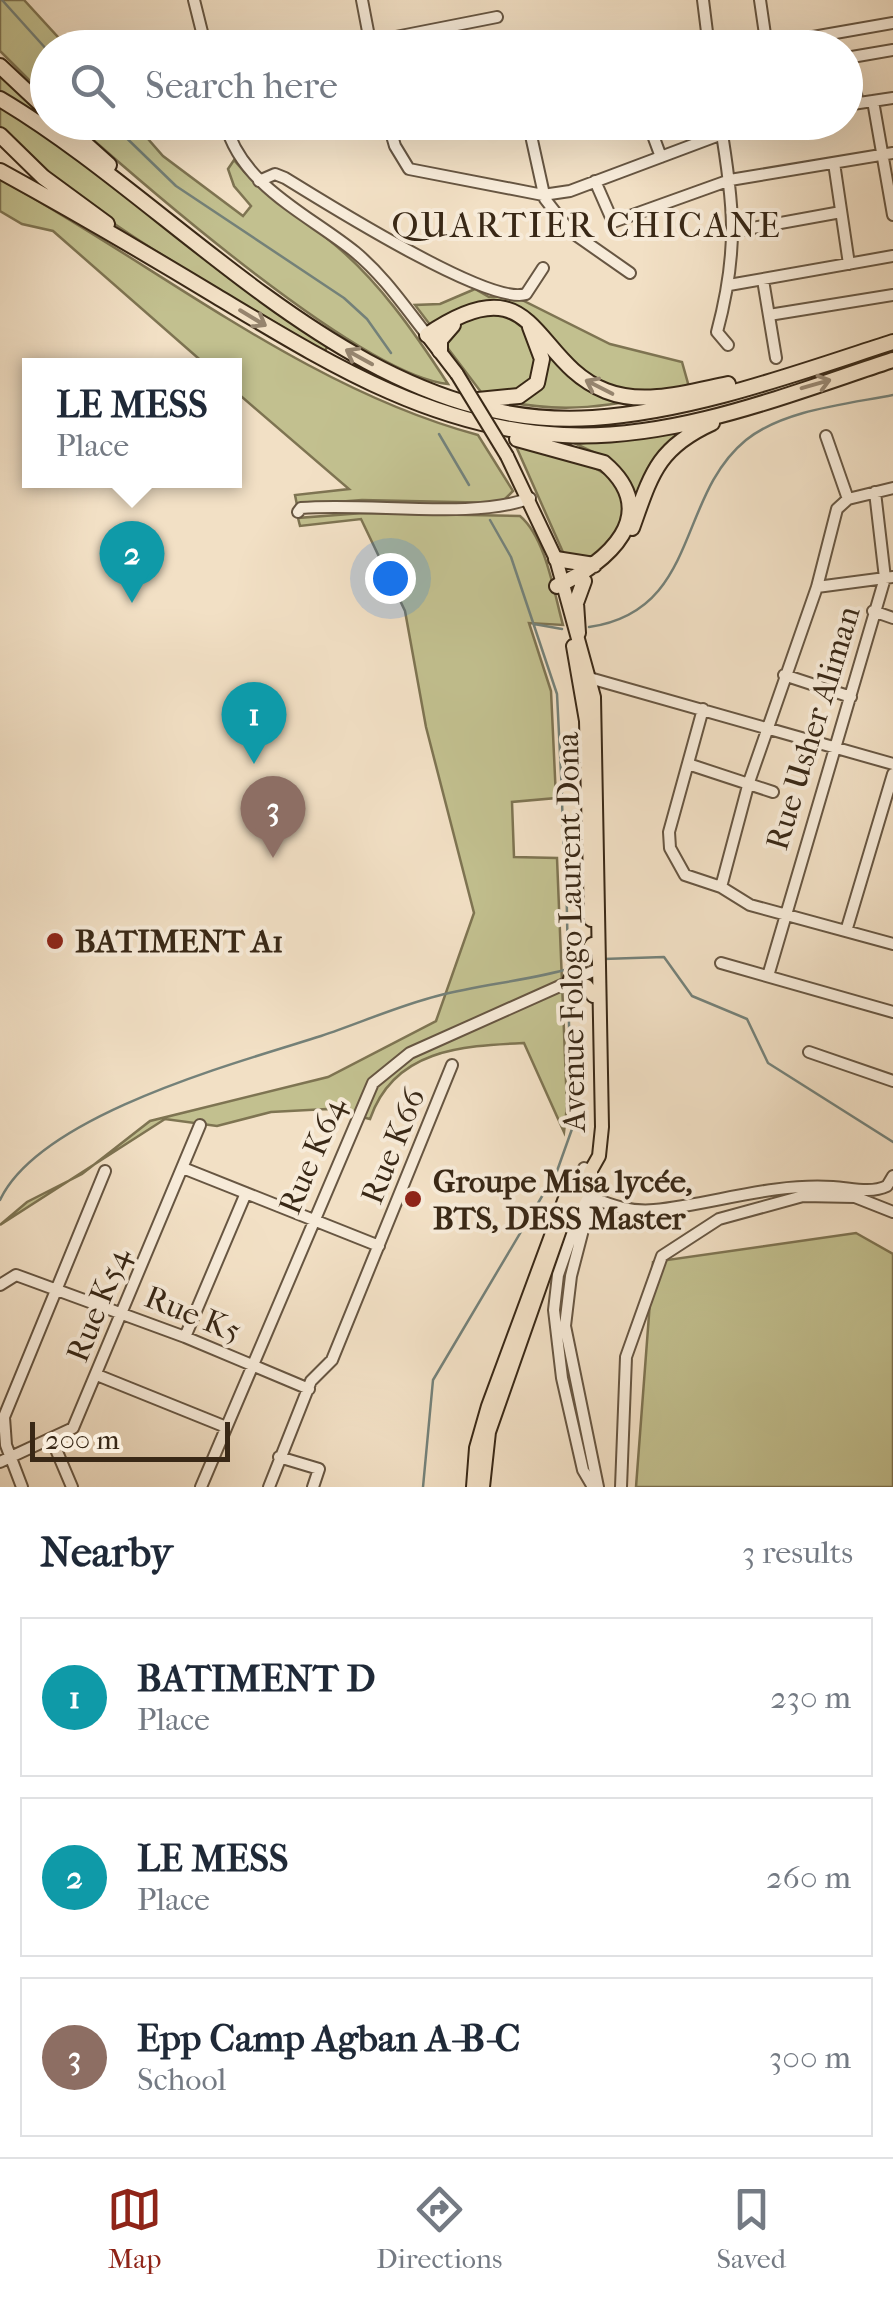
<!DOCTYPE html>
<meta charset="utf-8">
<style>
body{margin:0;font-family:"IM FELL French Canon",serif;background:#f2f2f3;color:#1f2937}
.scale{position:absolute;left:30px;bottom:25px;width:200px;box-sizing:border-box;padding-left:10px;border:5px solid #392816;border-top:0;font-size:28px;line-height:35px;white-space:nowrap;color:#392816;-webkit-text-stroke:8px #f7ebd9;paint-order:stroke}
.you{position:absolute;left:390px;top:578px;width:35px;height:35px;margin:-25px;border:8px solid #fff;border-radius:50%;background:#1a73e8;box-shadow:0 0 0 15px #1a73e833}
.badge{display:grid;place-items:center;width:65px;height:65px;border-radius:50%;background:#8f2418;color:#fff;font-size:32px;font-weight:700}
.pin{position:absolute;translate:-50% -82px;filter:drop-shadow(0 2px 5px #0008)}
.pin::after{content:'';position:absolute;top:52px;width:35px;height:30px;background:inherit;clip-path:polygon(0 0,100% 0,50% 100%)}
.popup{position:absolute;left:22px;top:358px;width:220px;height:130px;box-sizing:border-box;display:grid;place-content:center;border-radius:0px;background:#fff;filter:drop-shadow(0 2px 8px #0005);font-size:32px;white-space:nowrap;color:#747a83}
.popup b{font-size:38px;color:#1f2937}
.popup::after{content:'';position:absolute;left:50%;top:100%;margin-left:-20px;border:20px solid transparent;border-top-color:#fff}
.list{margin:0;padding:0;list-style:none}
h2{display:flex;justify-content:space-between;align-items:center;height:130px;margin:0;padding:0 40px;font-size:42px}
h2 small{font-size:32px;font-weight:400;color:#747a83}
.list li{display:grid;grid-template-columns:65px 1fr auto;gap:30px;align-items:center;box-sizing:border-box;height:160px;margin:0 20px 20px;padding:0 20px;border:2px solid #e0e1e3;border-radius:0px}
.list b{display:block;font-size:38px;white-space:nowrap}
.list p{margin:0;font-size:32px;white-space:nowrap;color:#747a83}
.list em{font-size:32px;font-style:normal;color:#747a83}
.icon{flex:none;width:55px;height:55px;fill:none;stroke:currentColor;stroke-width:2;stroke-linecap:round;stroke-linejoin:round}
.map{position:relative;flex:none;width:893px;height:1487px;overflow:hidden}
.search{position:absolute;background:#fff;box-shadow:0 10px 40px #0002;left:30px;right:30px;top:30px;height:110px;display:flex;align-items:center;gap:25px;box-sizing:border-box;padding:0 35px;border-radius:55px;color:#747a83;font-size:38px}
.sheet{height:670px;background:#fff}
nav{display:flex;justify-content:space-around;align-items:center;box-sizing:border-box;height:140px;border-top:2px solid #e0e1e3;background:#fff;font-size:28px;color:#747a83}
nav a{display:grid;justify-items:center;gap:5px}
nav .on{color:#8f2418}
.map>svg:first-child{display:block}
.green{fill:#c2c08f;stroke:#7e7452;stroke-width:2.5}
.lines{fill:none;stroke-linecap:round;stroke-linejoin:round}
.stream{stroke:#748179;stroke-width:2.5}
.minor-casing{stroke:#675642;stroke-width:14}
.major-casing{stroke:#392816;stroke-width:16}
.highway-casing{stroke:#392816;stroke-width:18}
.minor{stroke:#f7ebd9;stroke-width:10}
.major{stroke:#f2e0c5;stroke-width:12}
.highway{stroke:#f2e0c5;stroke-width:14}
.major-bridge-casing{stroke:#392816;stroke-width:16;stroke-linecap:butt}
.major-bridge{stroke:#f2e0c5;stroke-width:12}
.oneway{stroke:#96846e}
.poi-dot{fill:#8f2418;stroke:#f7ebd9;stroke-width:4}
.labels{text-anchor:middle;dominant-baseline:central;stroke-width:8;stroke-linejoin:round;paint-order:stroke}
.street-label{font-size:32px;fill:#392816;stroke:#f7ebd9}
.poi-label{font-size:32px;font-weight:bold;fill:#392816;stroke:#f7ebd9;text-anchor:start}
.neighbourhood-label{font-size:35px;letter-spacing:2.5px;fill:#392816;stroke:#f7ebd9}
</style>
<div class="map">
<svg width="893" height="1487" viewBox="0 0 893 1487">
<rect width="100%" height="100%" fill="#f2e0c5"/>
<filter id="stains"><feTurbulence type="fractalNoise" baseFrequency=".002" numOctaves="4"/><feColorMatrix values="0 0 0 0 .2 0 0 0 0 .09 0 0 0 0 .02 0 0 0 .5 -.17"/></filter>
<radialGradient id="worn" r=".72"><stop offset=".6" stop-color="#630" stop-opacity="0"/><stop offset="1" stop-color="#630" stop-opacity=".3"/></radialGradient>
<path class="green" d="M0,0H24L67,47L48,48L47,98L0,51Z
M0,72L47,117L48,122L53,123L156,218L328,346L324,352C214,284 88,223 0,126Z
M74,123H134L163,156L243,216L251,206L234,186L228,169L234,160C261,194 296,212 329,240C377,278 415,333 448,384C362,376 144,185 74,123Z
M0,179C155,264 306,389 478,435L513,491L501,503L362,500L297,505L295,495L349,489L235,391L234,366L206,365L53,231L22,224L0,211Z
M475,289L489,297L514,296L610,344L682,362L689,387C618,407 557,417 484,396L415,305L440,304Z
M686,430L635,505L608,459L576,444Z
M515,444C580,461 673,475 595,560L566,559Z
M363,513L520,516C546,538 554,593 563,625L529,623L551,691L556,798L512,802L514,857L557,858L567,1106L564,1132L524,1043C462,1046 394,1049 370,1119L327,1109L271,1112L217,1126L165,1119L0,1225L27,1202L82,1174L150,1121L328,1077L436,1021L474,913L426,727L405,611L361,519L300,526L298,518Z
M856,1233L893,1254V1487H636L653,1262Z"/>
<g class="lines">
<path class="stream" d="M2,0L48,51
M110,122L176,186L344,298L367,319L391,353
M439,434L469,485
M490,520L511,557L557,694L562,793
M534,624L562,629
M589,627C700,611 676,497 746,440C783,410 847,404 893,395
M562,802L564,852
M566,865L568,966
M603,959L664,957L692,996L747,1019L768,1063L893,1142
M0,1200C40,1115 236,1063 321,1036C360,1023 398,1006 437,996C482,984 527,981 572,968
M423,1487L433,1380L557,1171L572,1129L568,989"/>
<g class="minor-casing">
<path id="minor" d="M194,0L206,48
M362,0L371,47
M703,0L709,48
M760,0L767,48
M370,42L497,17
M767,45L893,23
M846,58L893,50
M848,58L858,103
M873,101L893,215
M846,105L893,98
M225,122C241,186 308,214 355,252C384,276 404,306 427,335
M388,122L395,146L409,169L543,195L570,191L722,134
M528,122L545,199L570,231L630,273
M648,122L661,157
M720,122C734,204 739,250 717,332L728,345
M834,163L849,264
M259,181L275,174L285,178C324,202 489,306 526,294L543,268
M595,181L613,222L730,180L893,153
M736,231L841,212
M763,280L776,358
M729,285L893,256
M769,315L893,295
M826,436L848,499
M298,512L301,508C366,502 476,520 530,498
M817,587L893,577
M873,611L893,618
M784,675L851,697
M586,677L893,764
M703,709L669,832L670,848L685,875L721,887L750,905L893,944
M688,764L773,792
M721,887L749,782L817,587L837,509L848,499L893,488
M847,928L893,774
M721,963L893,1012
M768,976L885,578L875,492
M809,1052L893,1081
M183,1168L379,1246
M584,1168L592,1171V1177L558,1275L554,1310L562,1378L583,1470L593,1487
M592,1195L571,1276L565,1326L598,1487
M593,1198C613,1206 631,1212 654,1210C714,1204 771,1183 833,1187C851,1188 870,1194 887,1186L893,1176
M0,1285L16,1275L185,1337L309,1389
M185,1337L246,1193
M97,1375L226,1427
M52,1440L72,1487
M279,1457L319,1469L313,1487
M0,1462L73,1428L200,1125
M22,1487L6,1445L4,1417L105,1171
M201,1487L373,1083L410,1053L600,968
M269,1487L311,1381L332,1360L452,1065
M621,1487L626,1357L662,1256L719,1219L803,1196L855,1197L893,1212"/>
</g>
<g class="major-casing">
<path id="major" d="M427,335L457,374
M573,646L586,721L591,920
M592,944L570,979L587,986L593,996
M473,1487L476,1448L488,1406L565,1198
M483,1487L489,1432L564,1218L599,1156L602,1127L594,697L556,559L507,456"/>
</g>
<g class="highway-casing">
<path id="highway" d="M0,66L48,111
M0,99C184,208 361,434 593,418C695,411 797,373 893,342
M61,122L109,165
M0,135L43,177L107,224
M0,171C73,211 145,253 216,296C325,361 432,429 563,435C674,441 789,394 893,360
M427,335C538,259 531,362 606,391C644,406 689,392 728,384
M440,351V340L453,325
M478,400L519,396L537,383L542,359L530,327
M517,439L604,463C664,514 607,563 557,586
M632,528C651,475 657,448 712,423
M556,559L594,565
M578,633L576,603L584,581"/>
</g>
<use href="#minor" class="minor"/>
<use href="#major" class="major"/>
<use href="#highway" class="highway"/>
<g class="major-bridge-casing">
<path id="major-bridge" d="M457,374L507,456"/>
</g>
<use href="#major-bridge" class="major-bridge"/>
</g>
<defs><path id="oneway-shaft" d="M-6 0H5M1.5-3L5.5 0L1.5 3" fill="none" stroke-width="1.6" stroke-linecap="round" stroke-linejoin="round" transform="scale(2.5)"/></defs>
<g class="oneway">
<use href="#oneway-shaft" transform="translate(253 318) rotate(31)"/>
<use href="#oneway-shaft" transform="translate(359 357) rotate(-151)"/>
<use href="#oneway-shaft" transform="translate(816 384) rotate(-16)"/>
<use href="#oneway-shaft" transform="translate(599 387) rotate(-153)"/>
</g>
<g class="poi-dot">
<circle cx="55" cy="941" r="10"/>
<circle cx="413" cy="1199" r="10"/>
</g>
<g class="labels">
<g class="street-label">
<text transform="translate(813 728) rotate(-73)">Rue Usher Aliman</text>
<text transform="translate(571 932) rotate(-91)">Avenue Fologo Laurent Dona</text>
<text transform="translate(393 1146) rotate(-68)">Rue K66</text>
<text transform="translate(312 1156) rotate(-67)">Rue K64</text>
<text transform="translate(98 1305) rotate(-68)">Rue K54</text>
<text transform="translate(193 1314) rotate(22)">Rue K5</text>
</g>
<g class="poi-label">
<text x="75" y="941">BATIMENT A1</text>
<text x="433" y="1181">Groupe Misa lycée,<tspan x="433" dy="37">BTS, DESS Master</tspan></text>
</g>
<g class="neighbourhood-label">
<text x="587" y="225">QUARTIER CHICANE</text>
</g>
</g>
<rect width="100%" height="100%" filter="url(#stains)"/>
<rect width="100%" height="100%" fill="url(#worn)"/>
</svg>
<div class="scale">200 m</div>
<div class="you"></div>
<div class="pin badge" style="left:254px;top:764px;background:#0f9aa8">1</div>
<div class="pin badge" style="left:132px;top:603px;background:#0f9aa8">2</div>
<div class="popup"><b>LE MESS</b>Place</div>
<div class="pin badge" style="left:273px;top:858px;background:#8d6e63">3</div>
<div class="search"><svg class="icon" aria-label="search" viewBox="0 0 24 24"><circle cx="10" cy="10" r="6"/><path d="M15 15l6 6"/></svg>Search here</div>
</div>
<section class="sheet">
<h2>Nearby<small>3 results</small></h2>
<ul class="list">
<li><span class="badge" style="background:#0f9aa8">1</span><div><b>BATIMENT D</b><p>Place</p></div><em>230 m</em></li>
<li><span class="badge" style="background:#0f9aa8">2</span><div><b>LE MESS</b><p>Place</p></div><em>260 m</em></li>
<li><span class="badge" style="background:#8d6e63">3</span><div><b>Epp Camp Agban A-B-C</b><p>School</p></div><em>300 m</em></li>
</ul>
</section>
<nav>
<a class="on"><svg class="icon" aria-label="map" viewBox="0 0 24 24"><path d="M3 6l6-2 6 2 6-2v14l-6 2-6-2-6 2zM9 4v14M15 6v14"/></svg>Map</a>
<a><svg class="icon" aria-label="directions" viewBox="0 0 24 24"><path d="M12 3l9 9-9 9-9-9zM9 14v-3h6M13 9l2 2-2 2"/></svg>Directions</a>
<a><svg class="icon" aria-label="saved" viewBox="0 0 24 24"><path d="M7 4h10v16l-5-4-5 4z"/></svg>Saved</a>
</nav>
